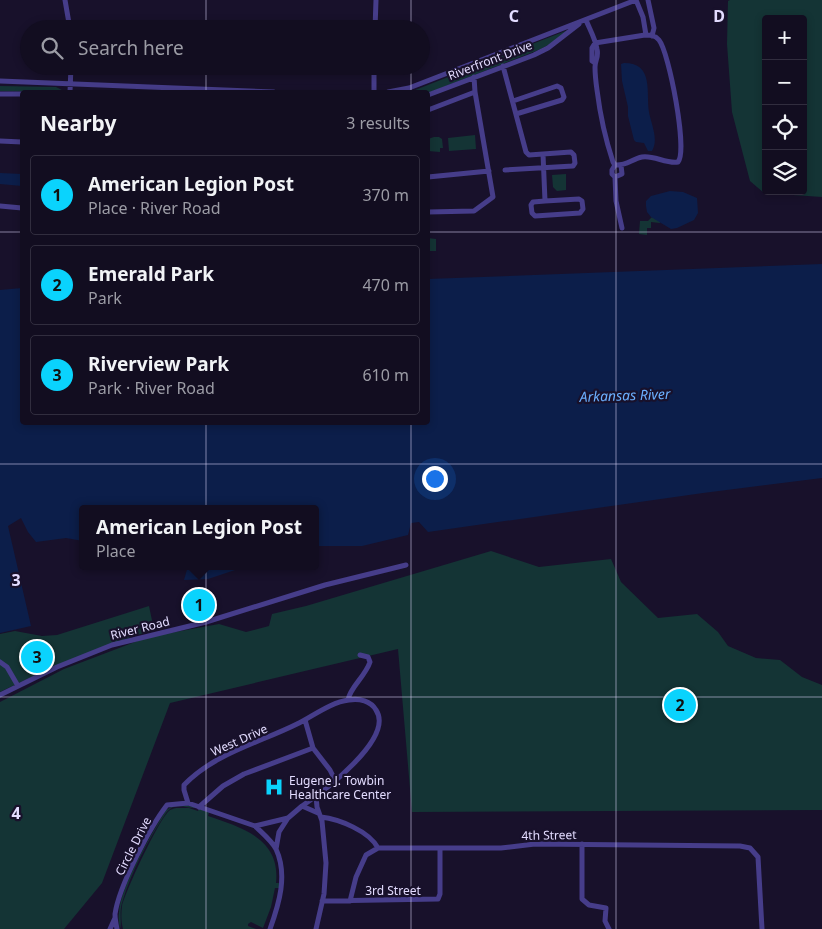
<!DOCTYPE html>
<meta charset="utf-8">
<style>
body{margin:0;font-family:"Noto Sans",sans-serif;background:#1f1b2d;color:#f1f3f6}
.controls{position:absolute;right:15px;top:15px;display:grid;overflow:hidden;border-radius:5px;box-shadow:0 2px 8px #0003}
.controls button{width:45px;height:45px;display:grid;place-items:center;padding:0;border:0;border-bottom:1px solid #312d3e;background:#120d20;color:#f1f3f6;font:25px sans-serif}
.you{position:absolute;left:434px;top:478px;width:18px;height:18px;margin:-12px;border:4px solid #fff;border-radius:50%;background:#1a73e8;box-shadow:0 0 0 8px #1a73e833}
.badge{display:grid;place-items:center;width:32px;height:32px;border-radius:50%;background:#0ad3fd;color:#111;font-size:16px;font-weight:700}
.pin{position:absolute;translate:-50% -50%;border:2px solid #fff;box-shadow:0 1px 5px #0006}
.popup{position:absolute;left:79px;top:505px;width:240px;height:65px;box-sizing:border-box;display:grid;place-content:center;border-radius:5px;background:#120d20;filter:drop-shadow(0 1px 4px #0005);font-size:16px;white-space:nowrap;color:#9c9ca5}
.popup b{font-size:19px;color:#f1f3f6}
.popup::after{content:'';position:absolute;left:50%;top:100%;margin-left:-10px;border:10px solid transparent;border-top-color:#120d20}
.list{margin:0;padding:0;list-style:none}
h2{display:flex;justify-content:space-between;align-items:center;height:65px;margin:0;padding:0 20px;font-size:21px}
h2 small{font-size:16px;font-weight:400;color:#9c9ca5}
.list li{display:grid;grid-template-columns:32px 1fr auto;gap:15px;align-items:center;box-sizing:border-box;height:80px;margin:0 10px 10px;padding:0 10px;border:1px solid #312d3e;border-radius:5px}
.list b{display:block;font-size:19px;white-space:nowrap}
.list p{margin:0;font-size:16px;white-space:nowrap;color:#9c9ca5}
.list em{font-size:16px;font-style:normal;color:#9c9ca5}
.icon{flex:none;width:28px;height:28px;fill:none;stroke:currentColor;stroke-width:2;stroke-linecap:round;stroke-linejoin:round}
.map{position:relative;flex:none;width:822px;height:929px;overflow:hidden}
.search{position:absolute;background:#120d20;box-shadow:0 2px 8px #0003;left:20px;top:20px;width:410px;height:55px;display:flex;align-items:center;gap:12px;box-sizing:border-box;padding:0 18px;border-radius:28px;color:#9c9ca5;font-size:19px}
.panel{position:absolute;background:#120d20;box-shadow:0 2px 8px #0003;left:20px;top:90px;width:410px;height:335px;border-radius:5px}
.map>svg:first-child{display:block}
.green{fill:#143435;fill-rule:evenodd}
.water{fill:#0c1e4a}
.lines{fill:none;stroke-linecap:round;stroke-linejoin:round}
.minor{stroke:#463d8a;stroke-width:5}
.grid{fill:none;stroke:#e3dcff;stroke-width:1;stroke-opacity:0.55}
.labels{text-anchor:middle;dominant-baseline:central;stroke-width:4.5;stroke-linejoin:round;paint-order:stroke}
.street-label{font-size:12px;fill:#e3dcff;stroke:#18112b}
.poi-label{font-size:12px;fill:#e3dcff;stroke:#18112b;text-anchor:start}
.water-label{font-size:14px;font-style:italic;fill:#6baffe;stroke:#18112b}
.grid-label{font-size:16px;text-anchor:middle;font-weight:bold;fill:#e3dcff;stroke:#18112b;stroke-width:4.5;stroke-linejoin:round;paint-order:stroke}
</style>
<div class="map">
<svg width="822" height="929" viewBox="0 0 822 929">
<rect width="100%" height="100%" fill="#18112b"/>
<path class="green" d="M730,0H822V197L764,193L750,181L732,112L727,44L728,1ZM766,19H803V191H766Z
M568,30L552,43L541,49L428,93L410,92Z
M0,86L56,87L62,90L55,92L0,91Z
M88,90H144L172,92H78Z
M475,135L476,149L449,151L448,138Z
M434,137H439L442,139L443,148H440V152L428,151V139Z
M566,174V190L557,191L553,187L552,175Z
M652,217L660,221V223L651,222V228H647V235L639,234L640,221H648Z
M428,238L436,239V251H428Z
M491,551L539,567L611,559L621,582L658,618L697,614L718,632L728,646L756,658L780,660L802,677L822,685V810L412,812L398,649L170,703L102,883L64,929H0V702L64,669L148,637L219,624L246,632L269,626L272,614L306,606Z
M149,606L154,630C100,645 50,668 0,692V634L15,631L42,636L57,635Z
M175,805H186L197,808C187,809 175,801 166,813C148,840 131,872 122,903C119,912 122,923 120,929C119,924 118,918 119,913C120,888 149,838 163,815L166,810Z
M176,808H189L198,811L199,809L209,812L208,816C240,827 281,838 276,883H280L279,888H275L271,907L263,928L251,922L248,924V926L256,929H123C121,921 121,914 122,906C126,890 158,821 169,811C171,809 173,809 176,808Z"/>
<path class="water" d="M624,63C654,63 646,92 649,112C651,124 659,139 652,151H648L644,143L636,142L634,140L628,116V107L622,81L621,64Z
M0,173L22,174V186L0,184Z
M670,191L683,192L697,198L698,213L694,220L677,228L671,229L651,217L647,212L646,206V201L651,196Z
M822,264V478L703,493L428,532L419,522L411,523L408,535L362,546H315V509H83V541L66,538L36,542L28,532L21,518L8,526L31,626L0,633V290L22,288V422H428V279Z
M188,566H237L238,569L208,579L184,580Z"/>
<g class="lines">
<path class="minor" d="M65,0L70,29
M636,0L643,17L646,35
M648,0L654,28L652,36
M586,20C590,30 595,38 597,49C599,57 595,60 595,67C595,75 596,83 597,90C600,114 605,138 613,162L615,165C626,166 632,159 642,157C654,155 666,164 678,162C688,151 669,52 659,40C655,35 651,35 645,35L595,43L592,48V61L595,63
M375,29L376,0
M503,66L526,152L529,155L543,154L545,201L579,199L582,201L583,209L580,213L535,216L532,213L531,205L533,202L545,201
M0,81L274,92
M70,92L71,66
M374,92V66
M388,92L409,88L636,0
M0,94H22
M428,95L534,55L548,48L579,24
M513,101L557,86L561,88L564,97L562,100L516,114
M428,110L475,92
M0,141L22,142
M615,165L612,170V174L615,177L616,201L622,228
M505,170L573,166L575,163L574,155L571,152L543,154
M428,177L489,171
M615,177L622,174L621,165
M0,206L22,208
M428,212L474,211L493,197L475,92L474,77
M0,662L7,667L18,686
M0,695L57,667L112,645L206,622L325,585L406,565
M348,700C350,687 365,677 370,662L368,657L360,655
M305,720L313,748L330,770L335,780
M188,803L184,790V785C215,753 259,743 297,724C313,716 331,702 349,700C359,698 371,701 376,710C395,738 323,792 302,806
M199,807L223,786L244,774L313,748
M321,817C339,819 369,831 378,848
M255,826C262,833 271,840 276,849C288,875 279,904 270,929
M582,844V899L589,905L606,908L605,921L609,929
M276,849L279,832L288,818
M322,901L438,899L440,894V848
M350,901L356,877L366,855L378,848H501L535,844L740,846L750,848L758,857L762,929
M110,929L115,918
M117,929C116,924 115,919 115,914C119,886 150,827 167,805L188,803L255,826L288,818L302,806L318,813
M316,929L324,894L326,863L322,821L317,807L316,796"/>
</g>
<path class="grid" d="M206,0V29M411,0V29M616,0V929M206,66V92M411,66V92M0,232H22M428,232H822M206,422V929M411,422V929M0,464H822M0,697H822"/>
<defs>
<g id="hospital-bare" transform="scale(1.5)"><path d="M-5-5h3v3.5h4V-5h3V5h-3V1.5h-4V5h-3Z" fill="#0ad3fd" stroke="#18112b" stroke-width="2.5" paint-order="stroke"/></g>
</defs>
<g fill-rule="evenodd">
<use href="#hospital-bare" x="274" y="787"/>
</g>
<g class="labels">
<g class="street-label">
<text transform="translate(490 60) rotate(-21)">Riverfront Drive</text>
<text transform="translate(140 628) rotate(-14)">River Road</text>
<text transform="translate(239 740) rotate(-24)">West Drive</text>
<text transform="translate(549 835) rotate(-1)">4th Street</text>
<text transform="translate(133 846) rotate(-63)">Circle Drive</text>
<text x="393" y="890">3rd Street</text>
</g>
<g class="poi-label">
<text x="289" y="780">Eugene J. Towbin<tspan x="289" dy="14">Healthcare Center</tspan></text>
</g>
<g class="water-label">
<text transform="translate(625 395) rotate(-2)">Arkansas River</text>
</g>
</g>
<g class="grid-label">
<text x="514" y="22">C</text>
<text x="719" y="22">D</text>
<text x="16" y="586">3</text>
<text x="16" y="819">4</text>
</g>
</svg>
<div class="controls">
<button>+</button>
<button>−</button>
<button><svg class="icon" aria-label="locate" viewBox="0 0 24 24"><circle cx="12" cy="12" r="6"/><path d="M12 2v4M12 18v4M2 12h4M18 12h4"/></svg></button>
<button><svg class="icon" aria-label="layers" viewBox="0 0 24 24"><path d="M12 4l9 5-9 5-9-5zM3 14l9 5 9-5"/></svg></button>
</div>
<div class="you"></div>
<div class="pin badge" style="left:199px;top:605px">1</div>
<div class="popup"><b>American Legion Post</b>Place</div>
<div class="pin badge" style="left:680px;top:705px">2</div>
<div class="pin badge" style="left:37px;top:657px">3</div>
<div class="search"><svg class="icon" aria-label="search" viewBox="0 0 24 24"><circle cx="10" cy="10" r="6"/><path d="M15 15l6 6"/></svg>Search here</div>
<section class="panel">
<h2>Nearby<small>3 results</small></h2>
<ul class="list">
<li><span class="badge">1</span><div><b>American Legion Post</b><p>Place · River Road</p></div><em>370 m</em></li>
<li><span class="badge">2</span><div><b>Emerald Park</b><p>Park</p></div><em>470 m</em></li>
<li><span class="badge">3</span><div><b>Riverview Park</b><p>Park · River Road</p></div><em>610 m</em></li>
</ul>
</section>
</div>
